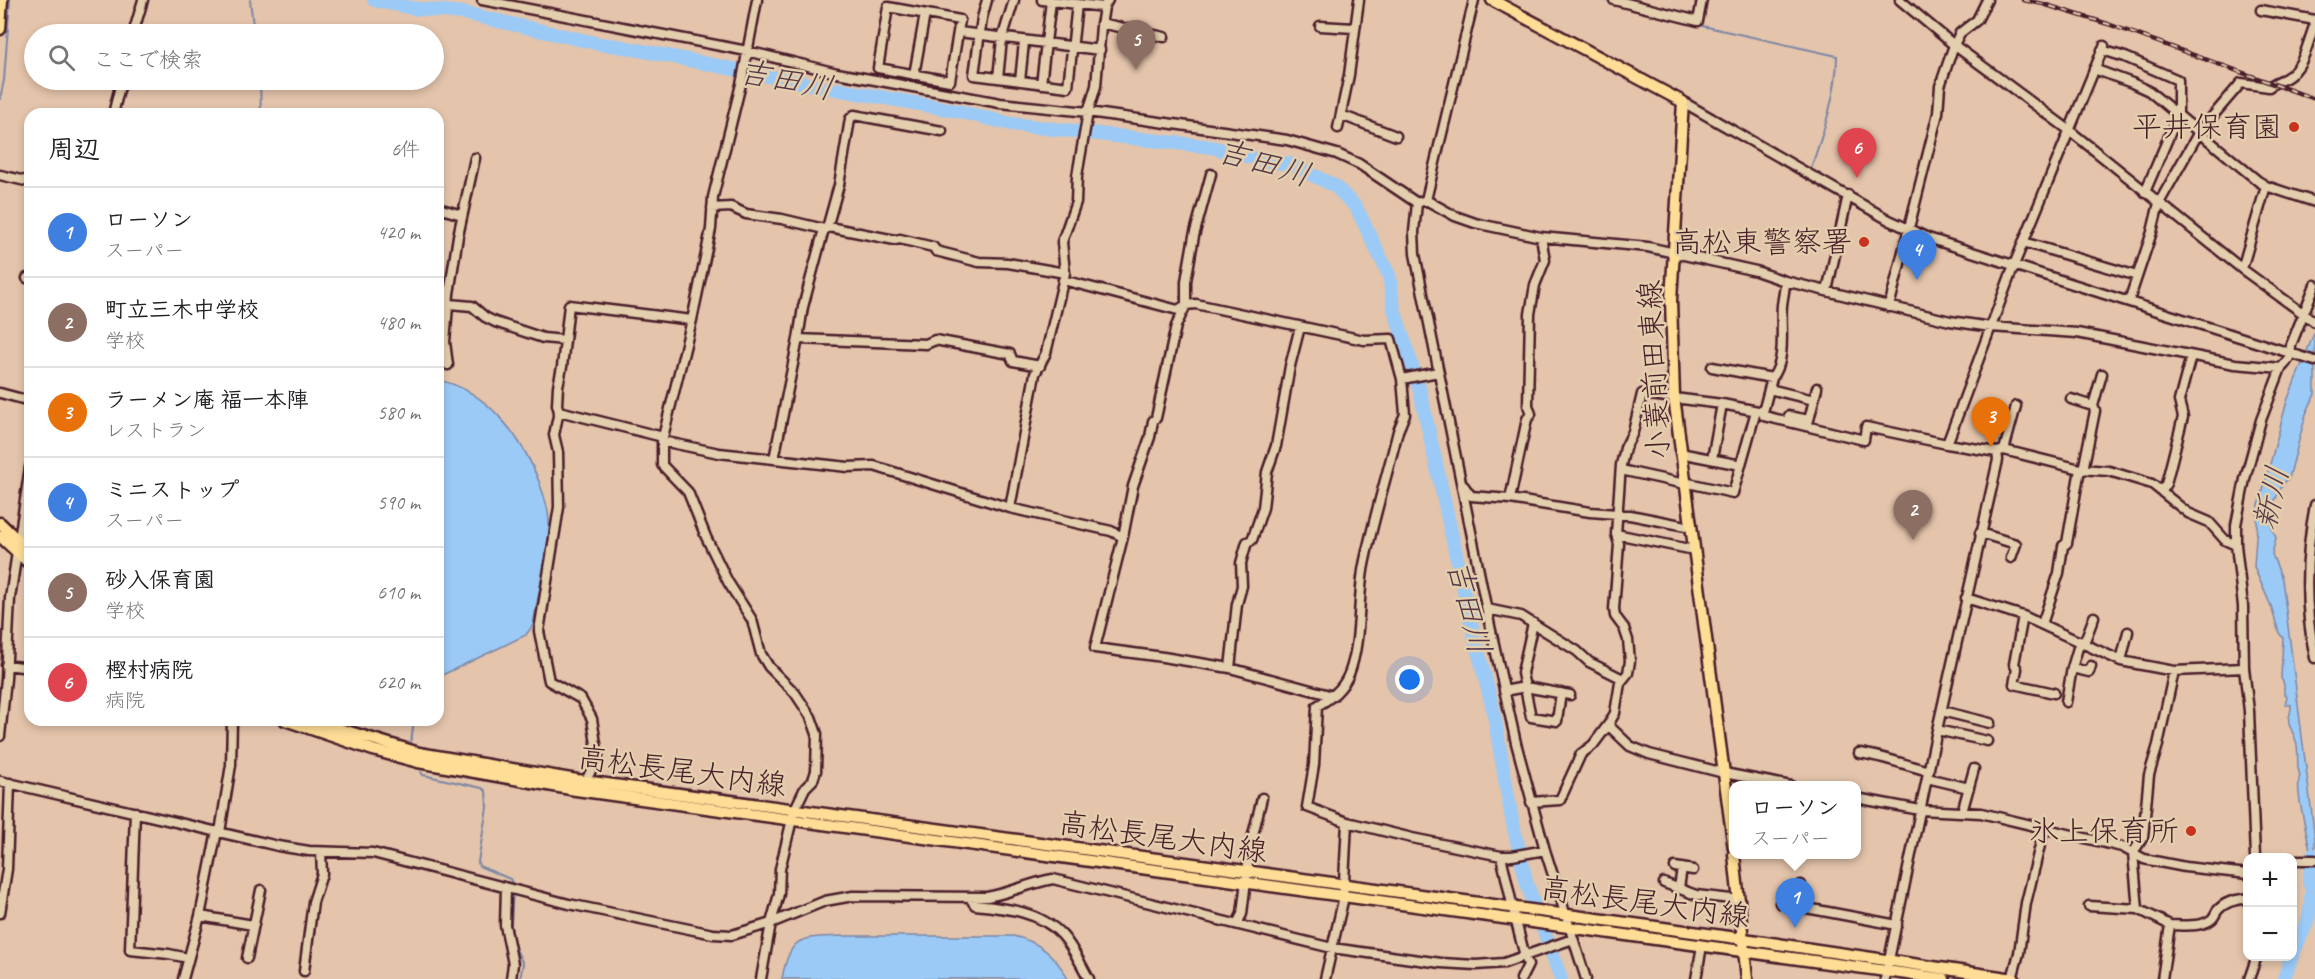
<!DOCTYPE html>
<html lang="ja">
<meta charset="utf-8">
<style>
body{margin:0;font-family:Caveat,"Klee One",sans-serif;background:#f2f2f2;color:#202124}
.controls{position:absolute;right:18px;bottom:18px;display:grid;overflow:hidden;border-radius:12px;box-shadow:0 3px 9px #0003}
.controls button{width:54px;height:54px;display:grid;place-items:center;padding:0;border:0;border-bottom:2px solid #e0e0e0;background:#fff;color:#202124;font:30px sans-serif}
.you{position:absolute;left:1410px;top:680px;width:21px;height:21px;margin:-15px;border:4px solid #fff;border-radius:50%;background:#1a73e8;box-shadow:0 0 0 9px #1a73e833}
.badge{display:grid;place-items:center;width:39px;height:39px;border-radius:50%;background:#c8321e;color:#fff;font-size:20px;font-weight:700}
.pin{position:absolute;translate:-50% -50px;filter:drop-shadow(0 2px 3px #0008)}
.pin::after{content:'';position:absolute;top:32px;width:21px;height:18px;background:inherit;clip-path:polygon(0 0,100% 0,50% 100%)}
.popup{position:absolute;left:1729px;top:781px;width:132px;height:78px;box-sizing:border-box;display:grid;place-content:center;border-radius:12px;background:#fff;filter:drop-shadow(0 2px 4px #0005);font-size:20px;white-space:nowrap;color:#757577}
.popup b{font-size:22px;color:#202124}
.popup::after{content:'';position:absolute;left:50%;top:100%;margin-left:-12px;border:12px solid transparent;border-top-color:#fff}
.list{margin:0;padding:0;list-style:none}
h2{display:flex;justify-content:space-between;align-items:center;height:78px;margin:0;padding:0 24px;font-size:26px}
h2 small{font-size:20px;font-weight:400;color:#757577}
.list li{display:grid;grid-template-columns:39px 1fr auto;gap:18px;align-items:center;box-sizing:border-box;height:90px;padding:0 24px;border-top:2px solid #e0e0e0}
.list b{display:block;font-size:22px;white-space:nowrap}
.list p{margin:0;font-size:20px;white-space:nowrap;color:#757577}
.list em{font-size:20px;font-style:normal;color:#757577}
.icon{flex:none;width:33px;height:33px;fill:none;stroke:currentColor;stroke-width:2;stroke-linecap:round;stroke-linejoin:round}
.map{position:relative;flex:none;width:2315px;height:979px;overflow:hidden}
.search{position:absolute;background:#fff;box-shadow:0 3px 9px #0003;left:24px;top:24px;width:420px;height:66px;display:flex;align-items:center;gap:15px;box-sizing:border-box;padding:0 21px;border-radius:33px;color:#757577;font-size:22px}
.panel{position:absolute;background:#fff;box-shadow:0 3px 9px #0003;left:24px;top:108px;width:420px;height:618px;border-radius:18px}
.map>svg:first-child{display:block}
.water{fill:#9bcaf6;stroke:#7b86a5;stroke-width:1.5}
.lines{fill:none;stroke-linecap:round;stroke-linejoin:round}
.stream{stroke:#7b86a5;stroke-width:2}
.river{stroke:#9bcaf6;stroke-width:14}
.minor-casing{stroke:#4a1f2b;stroke-width:13}
.major-casing{stroke:#4a1f2b;stroke-width:15}
.minor{stroke:#e3cead;stroke-width:8}
.major{stroke:#fedd96;stroke-width:10}
.rail-casing{stroke:#4a1f2b;stroke-width:4.5}
.rail{stroke:#e3cead;stroke-width:2;stroke-dasharray:7;stroke-linecap:butt}
.poi-dot{fill:#c8321e;stroke:#e3cead;stroke-width:2}
.labels{text-anchor:middle;dominant-baseline:central;stroke-width:5;stroke-linejoin:round;paint-order:stroke}
.poi-label{font-size:30px;fill:#4a1f2b;stroke:#e3cead;text-anchor:end}
.street-label{font-size:30px;fill:#4a1f2b;stroke:#e3cead}
.water-label{font-size:32px;font-style:italic;fill:#563949;stroke:#e3cead}
</style>
<div class="map">
<svg width="2315" height="979" viewBox="0 0 2315 979">
<rect width="100%" height="100%" fill="#e4c4ab"/>
<filter id="ink" filterUnits="userSpaceOnUse"><feTurbulence type="fractalNoise" baseFrequency=".0167" numOctaves="2"/><feDisplacementMap in="SourceGraphic" scale="12" xChannelSelector="R" yChannelSelector="G"/><feConvolveMatrix kernelMatrix="1 2 1 2 8 2 1 2 1" color-interpolation-filters="sRGB"/></filter>
<g filter="url(#ink)">
<path class="water" d="M2315,331V394L2306,414L2289,478L2283,484L2275,500L2271,526L2276,538L2272,554L2282,579L2315,839V872L2311,871C2310,865 2311,858 2310,852C2308,833 2294,791 2300,775C2295,765 2300,753 2296,742C2295,736 2291,730 2289,724C2287,718 2292,712 2291,705L2285,704L2287,697L2284,694V684L2281,678L2283,638L2279,633L2271,606L2254,567L2258,509L2287,401Z
M438,380C488,390 523,439 540,484C545,499 550,513 549,529C547,561 538,593 533,625L526,635L438,677Z
M844,936H1013C1039,941 1056,956 1068,979H782C790,933 803,938 844,936Z"/>
<g class="lines">
<path class="stream" d="M250,0L254,34
M1603,0L1611,2
M1698,25L1837,56C1837,94 1823,133 1811,168
M260,80L261,114
M0,99L4,80L10,0
M1558,244L1639,251L1671,258
M1677,259L1713,267
M411,742L414,720
M421,772L423,775L482,788L486,791L487,807L478,862L479,866L510,879L513,885
M513,891L511,926L514,945L523,964L520,979"/>
<path class="river" d="M374,0L412,8L463,13L600,44L618,46L818,86L953,110L1011,124L1211,147L1266,161L1290,164L1335,186L1356,207L1389,275L1394,309L1420,391L1471,623L1493,709L1512,820L1527,884L1561,979
M2292,956L2309,918L2312,890L2309,882L2313,855
M2284,979L2292,956"/>
<g class="minor-casing">
<path id="minor" d="M482,0L747,51L837,73L1000,103L1088,112L1287,140L1337,154L1359,164L1417,203
M757,0L742,80L713,197L711,229L692,320L662,441V465L688,492L706,537L728,582L752,620L761,654L769,667L795,693L811,717L817,734L816,771L813,780L805,788L794,811L780,869L779,894L771,923L761,979
M987,0L982,18L974,75L1068,87L1077,4
M1042,0L1104,7
M1474,0L1426,200L1417,203L1414,232L1415,254L1490,626L1516,743L1545,850L1586,979
M1614,0L1698,21L1702,0
M1900,0L1954,45L2069,130L2242,269L2315,322
M888,7L960,20L950,81L878,68Z
M2261,10L2315,20
M1101,23L1164,37
M1320,26L1354,28
M959,32L1100,50
M133,34L143,0
M2102,50L2125,57L2178,80V115L2145,192
M2094,69L2132,83L2149,91L2258,181L2266,186L2315,202
M914,75L925,14
M998,78L1002,39L1014,0
M1020,81L1024,42
M1041,84L1051,1
M1683,102L1889,220L1928,238L2315,361
M113,114L119,90L124,80
M1341,115L1396,136
M1338,128L1349,75L1359,0
M1211,174L1194,236L1186,281V305L1176,326L1156,418L1153,421L1150,437L1133,486L1123,537L1095,648L1163,657L1230,668L1333,696
M0,175L30,182
M1426,200L1455,216L1475,223L1541,237L1648,247L1756,271L1785,281L1950,321L1991,327L2077,333L2235,364L2281,368C2289,361 2291,355 2291,345L2315,285
M438,208L462,215
M712,208L731,207L746,214L782,219L824,229L829,227L895,240L900,239L933,247L936,251L979,262L1008,263L1065,273
M827,228L839,185L850,119L854,115L942,131
M2023,242L2137,276
M2242,269L2266,186
M27,278L30,279
M1063,280L1178,310L1186,305L1196,304L1364,340L1391,339L1402,379L1405,414L1398,431C1387,476 1373,520 1364,565C1357,600 1362,640 1349,674C1342,690 1331,698 1317,706L1314,765L1307,807L1347,822L1412,838L1501,856H1512L1545,850
M1827,291L1848,195
M2129,301L2152,232L2159,203L2199,132L2241,83L2269,87C2275,82 2280,81 2286,78C2305,67 2307,43 2315,24
M449,304L472,306L485,317L495,322L543,338L564,340
M1889,307L1938,113L1940,86L1954,45L1960,33L1977,20L1987,0
M798,339L926,344L935,340L1010,354L1013,361L1040,366
M448,365L445,342L449,294L458,236L475,158
M1712,367L1772,378L1763,412
M1772,378C1787,361 1780,325 1782,305C1783,297 1785,289 1785,281
M1402,379L1438,372
M1769,389L1814,400
M0,393L30,401
M2071,399L2093,406
M559,411L663,437
M1789,416L1809,420L1817,388
M662,441L719,453L848,467L874,466L1010,508L1111,531L1123,537
M2004,450L2016,406
M1997,452L2004,450L2080,469L2109,471L2152,484L2188,513L2209,522L2225,540L2236,545
M1680,453L1741,465
M774,459L798,339L803,307L824,229
M1712,459L1722,404
M1621,470L1685,484
M2083,470L2095,411L2093,406L2102,374
M1684,482L1733,493L1756,411
M1464,486L1471,496L1510,499L1590,512L1630,515L1691,527
M2160,490L2166,484L2183,417L2179,401L2191,356
M1510,499L1527,419L1531,414L1528,405L1530,314L1535,285L1545,260L1541,237
M2315,505C2305,556 2304,607 2315,658
M1010,508L1035,374L1046,353L1065,273L1062,242L1076,202L1077,176L1088,112L1096,86L1101,26L1104,7L1108,0
M1980,533L2016,544L2011,558
M1616,534L1694,550
M1966,598L2023,616L2121,661L2174,671L2244,668
M1487,609L1521,616L1577,651L1589,662L1623,679
M2023,616L2014,664L2017,669L2014,684L2054,693
M1533,623L1522,673L1531,717L1557,721L1561,693
M2042,624L2059,573L2063,546L2067,543L2080,469
M2084,643L2094,617
M2121,661L2128,632
M6,665L30,668
M1230,668L1237,604L1242,586L1241,563L1247,542L1252,540L1263,508L1267,472L1276,446L1290,366L1300,327
M2072,668L2089,672L2091,666
M1504,691L1525,687L1570,695
M2066,702L2072,668L2080,641
M1942,711L1990,723
M1608,725L1630,746L1649,754L1724,773L1791,786
M1937,730L1987,741
M0,736L6,679L10,598L30,467
M1859,753C1883,756 1905,765 1929,771
M1927,778L1969,788
M0,781L278,846L309,851L373,853L569,904L713,934L732,935L771,923L825,901L853,896L987,897C1010,893 1030,883 1053,879L1332,948L1441,963L1476,965L1504,963L1573,939
M584,785L598,756L592,719L581,699L549,681L539,631L559,507L558,452L554,435L559,411L557,405L558,386L562,367L569,305L692,320
M1856,798L1920,810L1981,813L2122,847L2144,859L2185,867L2248,874
M1531,802L1560,800L1581,754L1593,745L1608,725L1615,713L1620,683L1628,673L1630,661L1628,640L1624,628L1615,616L1614,609L1619,544L1616,534L1621,465L1625,448L1633,432L1642,394L1722,404L1763,412L1764,416L1864,440L1866,427L1947,444
M135,812L130,950L169,954L188,958
M1962,812L1974,769
M220,832L231,765L232,720
M1501,856C1510,892 1516,929 1528,965L1521,979
M2255,857L2249,711L2244,668L2243,606L2236,545V525L2245,479L2261,420L2281,368
M2292,860H2315
M1675,867L1693,870
M1664,883L1696,895L1740,900
M506,888L505,925L513,964L511,979
M1679,888L1682,868
M970,898L975,905C1005,908 1040,911 1062,935C1073,947 1081,965 1089,979
M1780,903L1897,925
M1798,906L1801,885
M2089,906L2138,909
M0,913L7,869L10,783
M200,916L253,925
M1237,924L1242,914L1250,847L1262,798
M2170,925C2182,925 2201,928 2212,919C2214,917 2216,913 2217,911C2225,901 2236,900 2248,898
M247,958L261,890
M304,971L313,902L322,874L321,852
M183,979L200,916L217,831
M1325,979L1343,901L1347,822
M1696,979L1702,946
M1885,979L1937,730L1998,460L1997,452L1947,444L2014,265L2104,46
M2012,979L2019,953L2026,903L2044,829
M2162,979L2170,925L2138,909L2133,853L2143,837L2149,775L2158,745L2174,671
M2249,979L2257,956"/>
</g>
<g class="major-casing">
<path id="major" d="M1492,0L1683,102L1671,300L1674,397L1734,849
M0,29L2,0
M0,523L30,552
M0,536L30,564
M285,720L373,750L418,762L576,790L1944,979
M310,720L419,753L577,780L1744,939L2014,979
M1734,854L1747,979"/>
</g>
<use href="#minor" class="minor"/>
<use href="#major" class="major"/>
<g class="rail-casing">
<path id="rail" d="M2023,0L2043,4L2108,24L2315,99"/>
</g>
<use href="#rail" class="rail"/>
</g>
</g>
<g class="poi-dot">
<circle cx="2294" cy="127" r="6"/>
<circle cx="1864" cy="242" r="6"/>
<circle cx="2191" cy="831" r="6"/>
</g>
<g class="labels">
<g class="poi-label">
<text x="2282" y="127">平井保育園</text>
<text x="1852" y="242">高松東警察署</text>
<text x="2179" y="831">氷上保育所</text>
</g>
<g class="street-label">
<text transform="translate(1654 370) rotate(-93)">小蓑前田東線</text>
<text transform="translate(682 771) rotate(8)">高松長尾大内線</text>
<text transform="translate(1163 837) rotate(8)">高松長尾大内線</text>
<text transform="translate(1645 902) rotate(8)">高松長尾大内線</text>
</g>
<g class="water-label">
<text transform="translate(786 80) rotate(11)">吉田川</text>
<text transform="translate(1264 163) rotate(16)">吉田川</text>
<text transform="translate(2271 498) rotate(-77)">新川</text>
<text transform="translate(1469 607) rotate(76)">吉田川</text>
</g>
</g>
</svg>
<div class="controls">
<button>+</button>
<button>−</button>
</div>
<div class="you"></div>
<div class="pin badge" style="left:1795px;top:928px;background:#3f7fe0">1</div>
<div class="popup"><b>ローソン</b>スーパー</div>
<div class="pin badge" style="left:1913px;top:540px;background:#8d6e63">2</div>
<div class="pin badge" style="left:1991px;top:447px;background:#e8710a">3</div>
<div class="pin badge" style="left:1917px;top:280px;background:#3f7fe0">4</div>
<div class="pin badge" style="left:1136px;top:70px;background:#8d6e63">5</div>
<div class="pin badge" style="left:1857px;top:178px;background:#e0444e">6</div>
<div class="search"><svg class="icon" aria-label="search" viewBox="0 0 24 24"><circle cx="10" cy="10" r="6"/><path d="M15 15l6 6"/></svg>ここで検索</div>
<section class="panel">
<h2>周辺<small>6件</small></h2>
<ul class="list">
<li><span class="badge" style="background:#3f7fe0">1</span><div><b>ローソン</b><p>スーパー</p></div><em>420 m</em></li>
<li><span class="badge" style="background:#8d6e63">2</span><div><b>町立三木中学校</b><p>学校</p></div><em>480 m</em></li>
<li><span class="badge" style="background:#e8710a">3</span><div><b>ラーメン庵 福一本陣</b><p>レストラン</p></div><em>580 m</em></li>
<li><span class="badge" style="background:#3f7fe0">4</span><div><b>ミニストップ</b><p>スーパー</p></div><em>590 m</em></li>
<li><span class="badge" style="background:#8d6e63">5</span><div><b>砂入保育園</b><p>学校</p></div><em>610 m</em></li>
<li><span class="badge" style="background:#e0444e">6</span><div><b>樫村病院</b><p>病院</p></div><em>620 m</em></li>
</ul>
</section>
</div>
